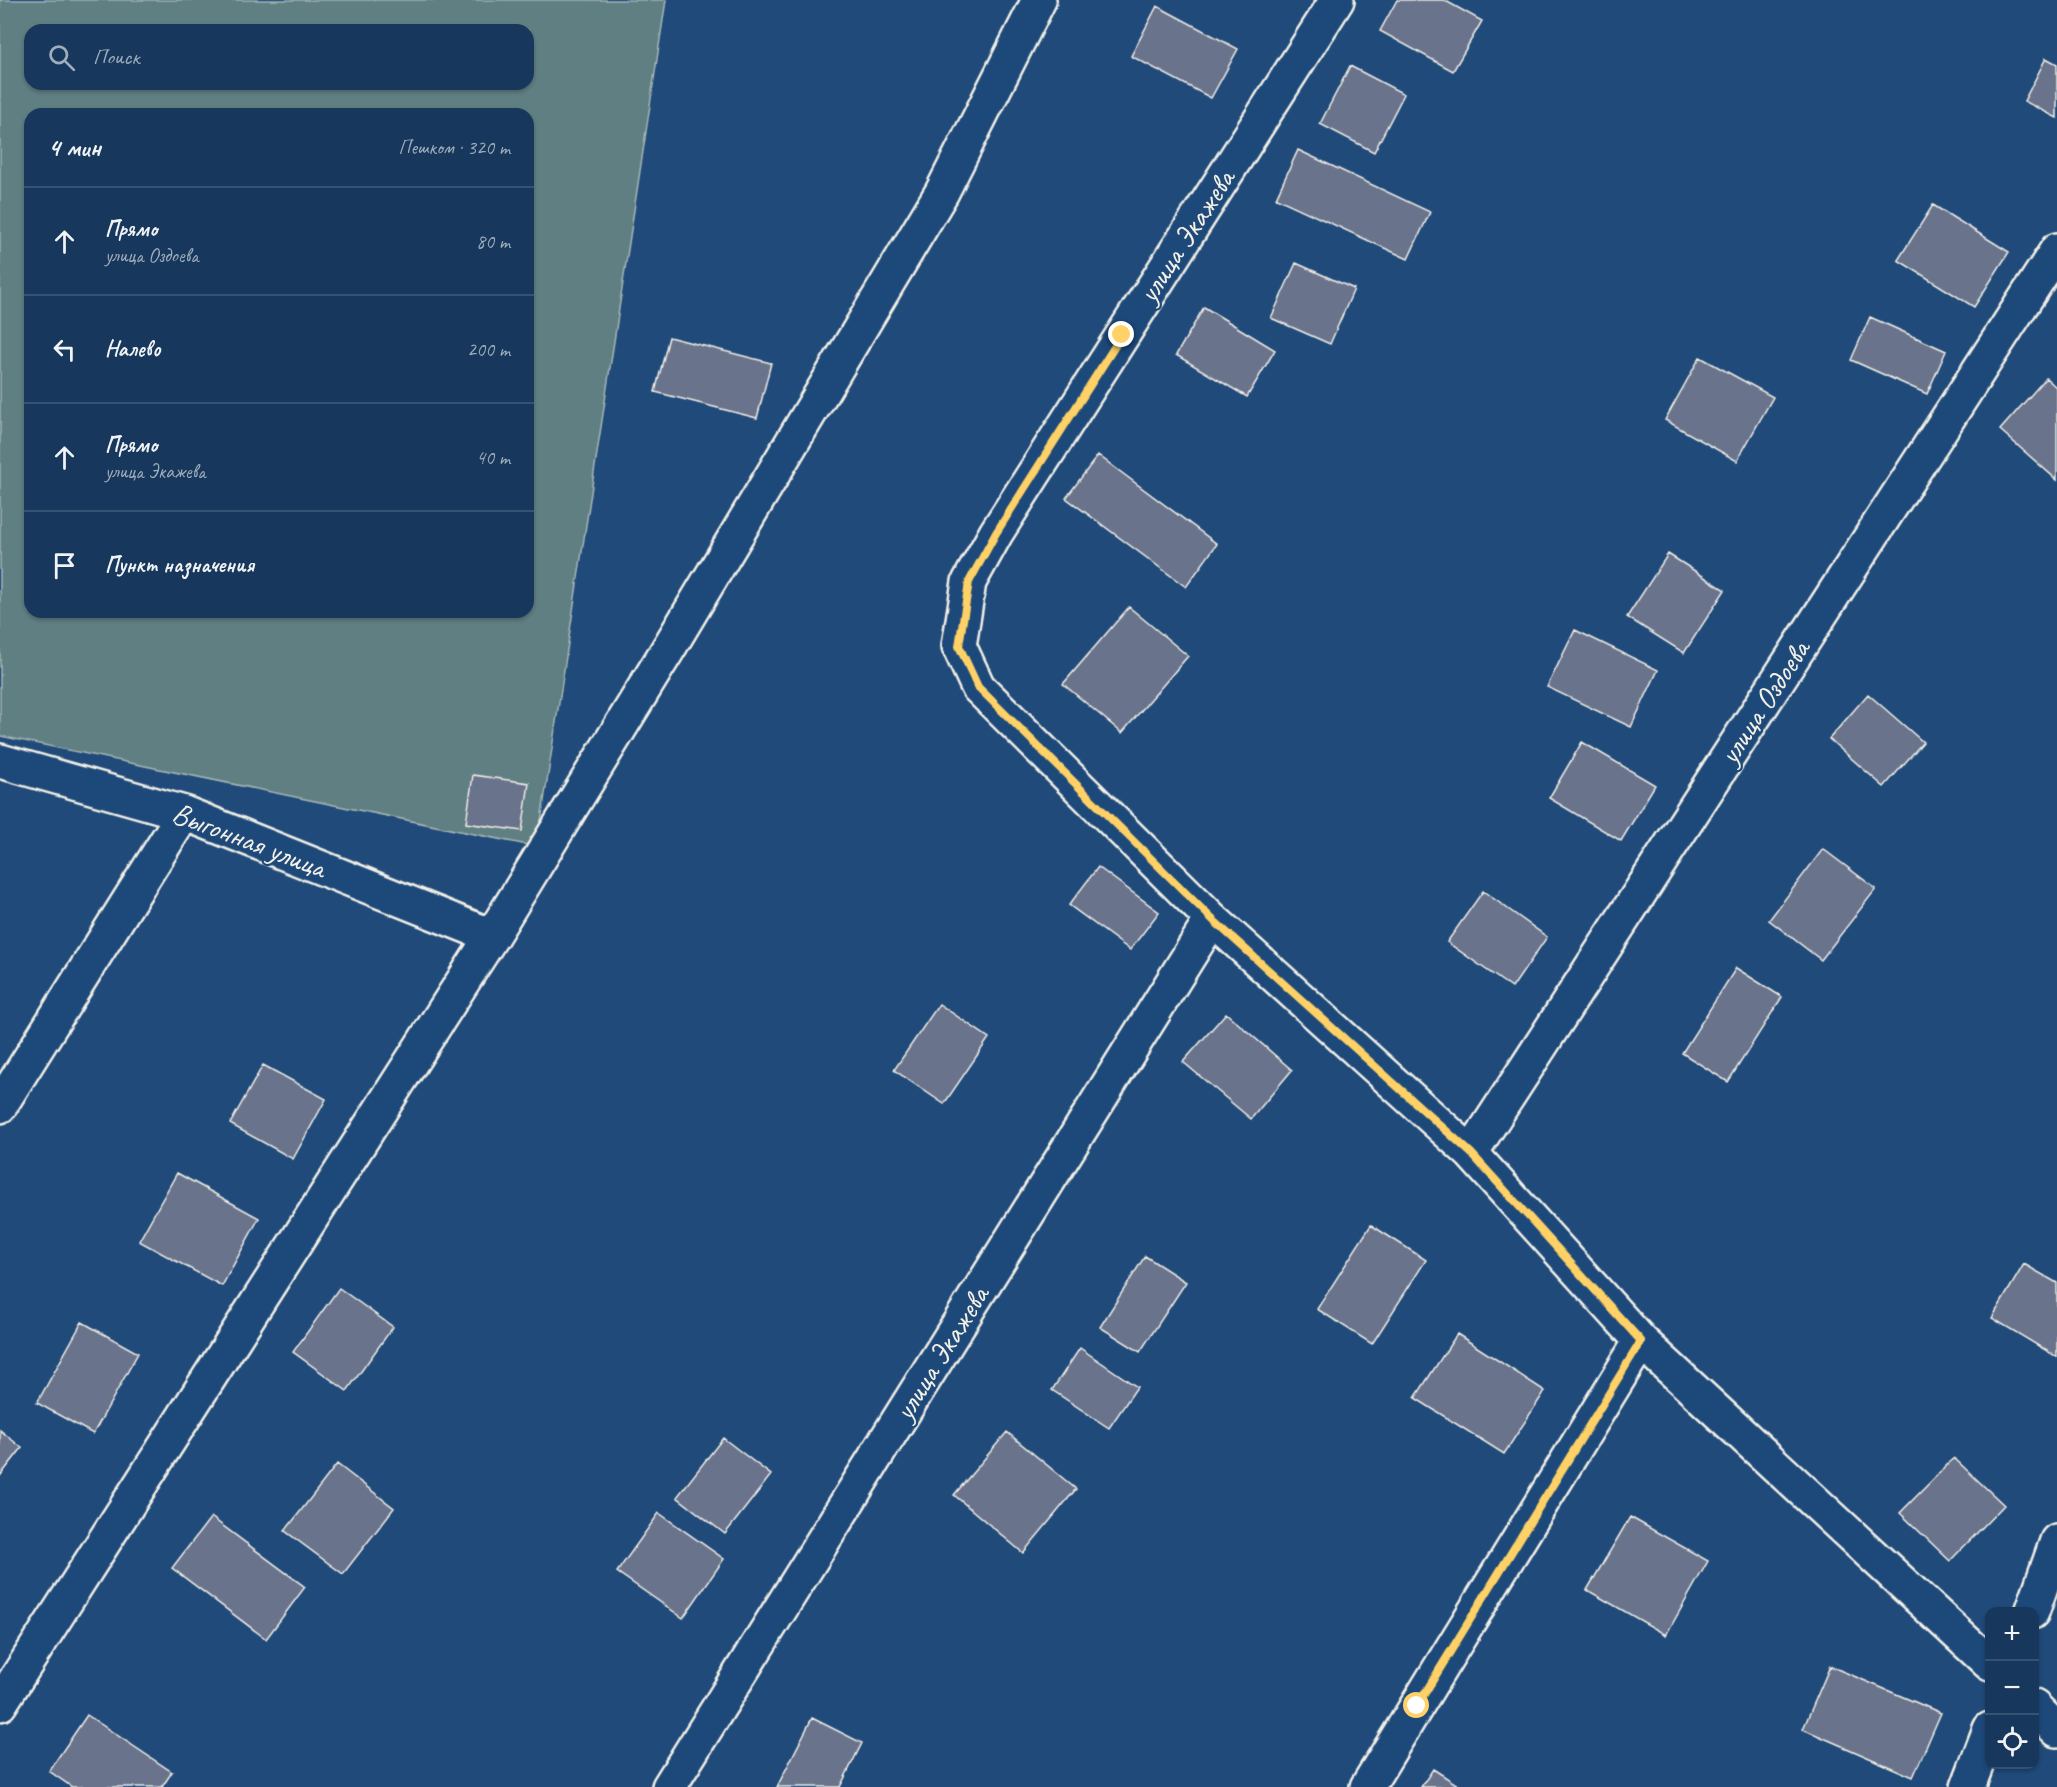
<!DOCTYPE html>
<html lang="ru">
<meta charset="utf-8">
<style>
body{margin:0;font-family:Caveat,sans-serif;background:#244365;color:#f1f3f6}
.controls{position:absolute;right:18px;bottom:18px;display:grid;overflow:hidden;border-radius:12px;box-shadow:0 2px 4px #0004}
.controls button{width:54px;height:54px;display:grid;place-items:center;padding:0;border:0;border-bottom:2px solid #365272;background:#17385c;color:#f1f3f6;font:30px sans-serif}
.stop{position:absolute;width:18px;height:18px;margin:-14px;border:4px solid #ffd166;border-radius:50%;background:#fff}
.stop.end{background:#ffd166;border-color:#fff;box-shadow:0 2px 6px #0008}
.list{margin:0;padding:0;list-style:none}
h2{display:flex;justify-content:space-between;align-items:center;height:78px;margin:0;padding:0 24px;font-size:26px}
h2 small{font-size:20px;font-weight:400;color:#9eacbb}
.list li{display:grid;grid-template-columns:39px 1fr auto;gap:18px;align-items:center;box-sizing:border-box;height:108px;padding:0 24px;border-top:2px solid #365272}
.list b{display:block;font-size:22px;white-space:nowrap}
.list p{margin:0;font-size:20px;white-space:nowrap;color:#9eacbb}
.list em{font-size:20px;font-style:normal;color:#9eacbb}
.icon{flex:none;width:33px;height:33px;fill:none;stroke:currentColor;stroke-width:2;stroke-linecap:round;stroke-linejoin:round}
.map{position:relative;flex:none;width:2057px;height:1787px;overflow:hidden}
.search{position:absolute;background:#17385c;box-shadow:0 2px 4px #0004;left:24px;top:24px;width:510px;height:66px;display:flex;align-items:center;gap:15px;box-sizing:border-box;padding:0 21px;border-radius:18px;color:#9eacbb;font-size:22px}
.panel{position:absolute;background:#17385c;box-shadow:0 2px 4px #0004;left:24px;top:108px;width:510px;height:510px;border-radius:18px}
.map>svg:first-child{display:block}
.green{fill:#5e7f83;stroke:#a9b8b6;stroke-width:1.5;fill-rule:evenodd}
.building{fill:#6b738c;stroke:#f4f1e8;stroke-width:1.5}
.lines{fill:none;stroke-linecap:round;stroke-linejoin:round}
.minor-casing{stroke:#f4f1e8;stroke-width:38}
.minor{stroke:#1f4a7a;stroke-width:33}
.route{stroke:#ffd166;stroke-width:8}
.labels{text-anchor:middle;dominant-baseline:central;stroke-width:4.5;stroke-linejoin:round;paint-order:stroke}
.street-label{font-size:30px;fill:#f4f1e8;stroke:#1f4a7a}
</style>
<div class="map">
<svg width="2057" height="1787" viewBox="0 0 2057 1787">
<rect width="100%" height="100%" fill="#1f4a7a"/>
<filter id="ink" filterUnits="userSpaceOnUse"><feTurbulence type="fractalNoise" baseFrequency=".0167" numOctaves="2"/><feDisplacementMap in="SourceGraphic" scale="12" xChannelSelector="R" yChannelSelector="G"/><feConvolveMatrix kernelMatrix="1 2 1 2 8 2 1 2 1" color-interpolation-filters="sRGB"/></filter>
<g filter="url(#ink)">
<path class="green" d="M0,0H666L537,847L0,736ZM30,30H528V84H30ZM30,114H528V612H30Z"/>
<path class="building" d="M1397,0H1444L1482,21L1453,71L1380,31Z
M1157,6L1238,49L1211,98L1131,56Z
M2046,58L2057,64V118L2024,101Z
M1350,66L1404,94L1374,152L1320,124Z
M1298,150L1430,212L1408,259L1276,198Z
M1933,205L2009,252L1974,307L1898,260Z
M1296,263L1354,289L1330,344L1271,318Z
M1204,307L1275,350L1247,397L1176,355Z
M1870,317L1946,351L1927,394L1851,360Z
M669,337L771,363L757,418L655,392Z
M1700,357L1773,397L1737,461L1665,420Z
M2046,378L2057,388V480L2000,430Z
M1098,455L1217,544L1186,587L1066,498Z
M1668,554L1725,590L1684,653L1627,617Z
M1129,607L1188,656L1122,733L1063,684Z
M1575,630L1658,670L1631,727L1547,687Z
M1868,694L1923,742L1884,787L1829,739Z
M1582,742L1655,785L1621,841L1549,798Z
M473,775L529,783L522,831L466,823Z
M1823,849L1876,889L1821,960L1769,920Z
M1098,867L1159,912L1130,950L1069,905Z
M1483,891L1547,937L1512,988L1447,942Z
M1736,968L1782,997L1728,1082L1682,1053Z
M939,1004L989,1038L944,1104L894,1070Z
M1226,1013L1292,1070L1251,1119L1183,1062Z
M263,1065L326,1099L293,1159L230,1124Z
M177,1173L259,1218L222,1286L139,1241Z
M1371,1225L1426,1260L1372,1344L1317,1309Z
M1145,1256L1186,1282L1140,1352L1100,1327Z
M2024,1264L2057,1283V1357L1992,1318Z
M339,1288L393,1327L347,1391L293,1352Z
M82,1322L138,1353L93,1434L37,1403Z
M1457,1334L1545,1391L1504,1454L1415,1398Z
M1080,1348L1137,1387L1109,1428L1052,1390Z
M0,1430L22,1448L0,1476Z
M1007,1432L1076,1489L1023,1553L954,1495Z
M723,1438L771,1475L725,1534L677,1497Z
M1954,1458L2004,1505L1950,1561L1900,1513Z
M337,1464L394,1508L343,1574L285,1531Z
M659,1513L724,1559L683,1618L617,1572Z
M211,1517L305,1587L266,1639L172,1568Z
M1630,1517L1708,1561L1666,1635L1587,1590Z
M1830,1666L1941,1713L1913,1777L1803,1729Z
M87,1715L172,1772L162,1787H72L49,1771Z
M812,1718L862,1743L840,1787H777Z
M1433,1769L1461,1787H1421Z"/>
<g class="lines">
<g class="minor-casing">
<path id="minor" d="M1337,0L996,533L969,582L959,646L978,687L1212,919L1471,1153L1641,1341L1990,1664
M0,761L184,813L492,936
M0,1106L184,813
M1471,1153L2057,250
M2032,1612L2057,1541
M0,1704L492,936L667,651L942,192L1039,0
M2034,1707L2057,1730
M669,1787L1212,919
M1367,1787L1641,1341
M1968,1787L1990,1729"/>
</g>
<use href="#minor" class="minor"/>
</g>
</g>
<g class="lines" filter="url(#ink)">
<path class="route" d="M1122,335L996,533L969,582L959,646L978,687L1212,919L1471,1153L1641,1341L1417,1706"/>
</g>
<g class="labels">
<g class="street-label">
<text transform="translate(1186 236) rotate(-57)">улица Экажева</text>
<text transform="translate(1764 702) rotate(-57)">улица Оздоева</text>
<text transform="translate(249 840) rotate(21)">Выгонная улица</text>
<text transform="translate(941 1353) rotate(-58)">улица Экажева</text>
</g>
</g>
</svg>
<div class="controls">
<button>+</button>
<button>−</button>
<button><svg class="icon" aria-label="locate" viewBox="0 0 24 24"><circle cx="12" cy="12" r="6"/><path d="M12 2v4M12 18v4M2 12h4M18 12h4"/></svg></button>
</div>
<div class="stop" style="left:1417px;top:1706px"></div>
<div class="stop end" style="left:1122px;top:335px"></div>
<div class="search"><svg class="icon" aria-label="search" viewBox="0 0 24 24"><circle cx="10" cy="10" r="6"/><path d="M15 15l6 6"/></svg>Поиск</div>
<section class="panel">
<h2>4 мин<small>Пешком · 320 m</small></h2>
<ul class="list">
<li><svg class="icon" aria-label="ahead" viewBox="0 0 24 24"><path d="M12 20V5M6 11l6-6 6 6"/></svg><div><b>Прямо</b><p>улица Оздоева</p></div><em>80 m</em></li>
<li><svg class="icon" aria-label="left" viewBox="0 0 24 24"><path d="M17 20v-9H6M10 6l-5 5 5 5"/></svg><div><b>Налево</b></div><em>200 m</em></li>
<li><svg class="icon" aria-label="ahead" viewBox="0 0 24 24"><path d="M12 20V5M6 11l6-6 6 6"/></svg><div><b>Прямо</b><p>улица Экажева</p></div><em>40 m</em></li>
<li><svg class="icon" aria-label="arrive" viewBox="0 0 24 24"><path d="M6 21V4h12l-3 4 3 4H6"/></svg><div><b>Пункт назначения</b></div></li>
</ul>
</section>
</div>
